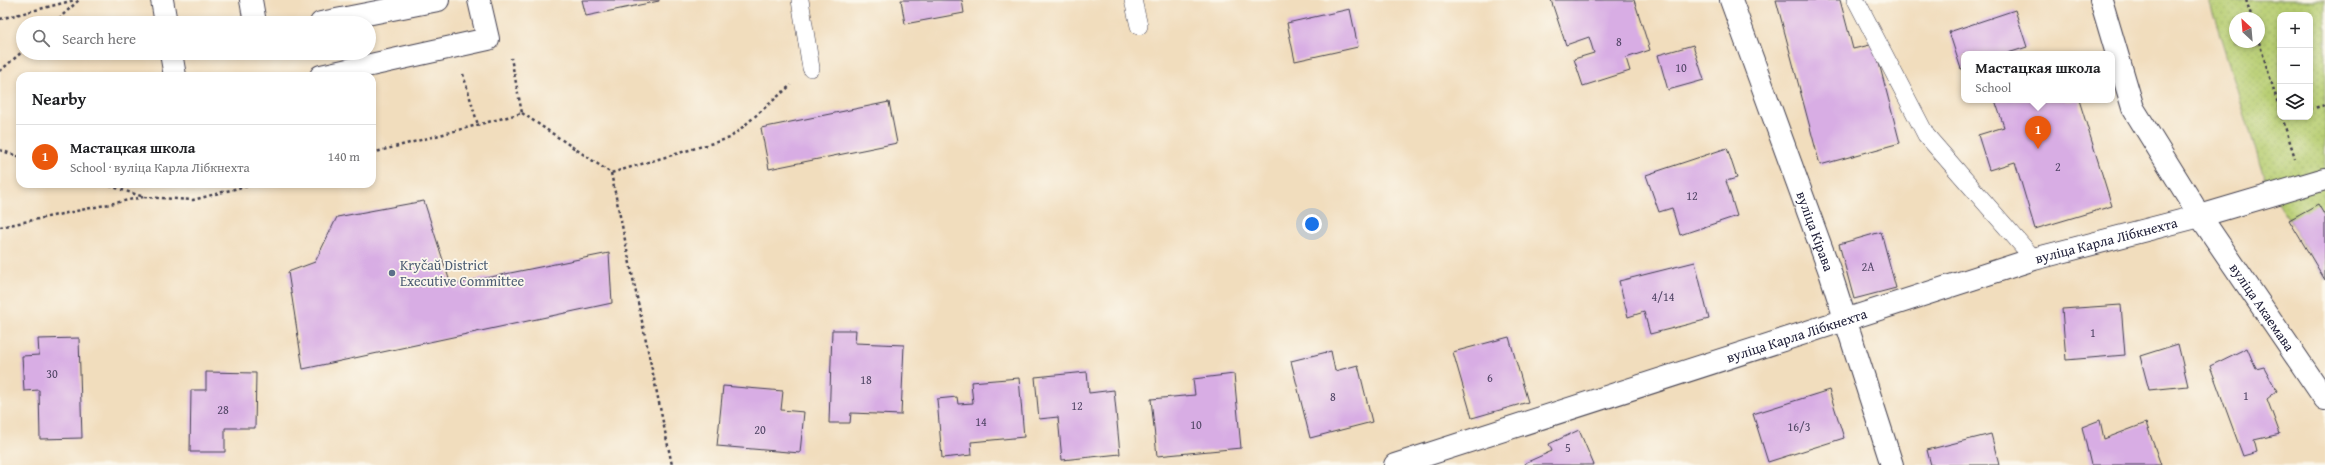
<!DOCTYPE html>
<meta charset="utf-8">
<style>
body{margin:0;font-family:"Gentium Book Plus",serif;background:#f6f6f6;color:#202124}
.controls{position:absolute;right:12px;top:12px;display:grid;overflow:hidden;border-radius:8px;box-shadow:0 2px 6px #0003}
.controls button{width:36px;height:36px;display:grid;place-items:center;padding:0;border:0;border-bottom:1px solid #e0e0e0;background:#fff;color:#202124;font:20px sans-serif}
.compass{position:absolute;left:2229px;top:12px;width:36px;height:36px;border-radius:50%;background:#fff;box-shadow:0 2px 6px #0003;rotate:334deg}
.you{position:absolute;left:1312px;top:224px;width:14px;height:14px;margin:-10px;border:3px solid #fff;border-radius:50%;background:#1a73e8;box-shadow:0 0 0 6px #1a73e833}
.badge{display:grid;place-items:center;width:26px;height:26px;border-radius:50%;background:#ea580c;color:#fff;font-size:13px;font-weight:700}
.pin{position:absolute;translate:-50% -33px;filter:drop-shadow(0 1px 2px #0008)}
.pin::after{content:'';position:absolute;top:21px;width:14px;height:12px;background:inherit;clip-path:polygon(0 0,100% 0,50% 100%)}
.popup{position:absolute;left:1961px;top:51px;width:154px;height:52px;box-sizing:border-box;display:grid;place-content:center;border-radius:8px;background:#fff;filter:drop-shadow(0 1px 3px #0005);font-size:13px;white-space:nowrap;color:#757577}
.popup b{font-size:15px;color:#202124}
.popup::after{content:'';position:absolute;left:50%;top:100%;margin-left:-8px;border:8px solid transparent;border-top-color:#fff}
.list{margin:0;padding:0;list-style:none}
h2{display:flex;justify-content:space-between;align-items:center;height:52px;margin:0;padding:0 16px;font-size:17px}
h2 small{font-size:13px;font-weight:400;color:#757577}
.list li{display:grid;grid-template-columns:26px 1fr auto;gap:12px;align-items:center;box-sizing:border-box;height:64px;padding:0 16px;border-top:1px solid #e0e0e0}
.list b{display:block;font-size:15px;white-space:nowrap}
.list p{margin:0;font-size:13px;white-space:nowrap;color:#757577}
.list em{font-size:13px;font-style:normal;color:#757577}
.icon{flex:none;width:22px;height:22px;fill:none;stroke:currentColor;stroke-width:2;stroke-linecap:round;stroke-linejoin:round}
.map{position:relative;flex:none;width:2325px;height:465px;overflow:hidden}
.search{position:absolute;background:#fff;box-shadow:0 2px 6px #0003;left:16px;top:16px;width:360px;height:44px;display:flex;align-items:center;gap:10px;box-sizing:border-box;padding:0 14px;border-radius:22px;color:#757577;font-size:15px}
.panel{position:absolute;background:#fff;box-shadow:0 2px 6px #0003;left:16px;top:72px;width:360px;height:116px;border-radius:12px}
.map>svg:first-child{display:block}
.park{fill:url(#park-dots);stroke:#6c7856;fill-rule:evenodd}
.building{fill:#d8ade4}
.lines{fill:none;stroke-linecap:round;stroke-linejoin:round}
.service-casing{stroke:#413e4e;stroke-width:18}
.pedestrian-casing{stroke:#413e4e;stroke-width:24}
.minor-casing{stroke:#413e4e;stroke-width:24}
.path{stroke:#413e4e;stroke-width:2.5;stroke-dasharray:3 3;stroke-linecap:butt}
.service{stroke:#fff;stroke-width:17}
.pedestrian{stroke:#fff;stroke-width:22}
.minor{stroke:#fff;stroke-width:22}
.service-dot{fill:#5c6f8a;stroke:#fbf7ec;stroke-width:1.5}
.labels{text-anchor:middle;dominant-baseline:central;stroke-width:3.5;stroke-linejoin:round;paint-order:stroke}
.number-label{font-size:12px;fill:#504565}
.street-label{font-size:14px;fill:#22223b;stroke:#fbf7ec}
.service-label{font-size:14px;fill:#4e5e75;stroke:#fbf7ec;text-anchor:start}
</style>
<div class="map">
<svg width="2325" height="465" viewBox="0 0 2325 465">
<defs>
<pattern id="park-dots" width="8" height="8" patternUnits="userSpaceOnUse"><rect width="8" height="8" fill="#b7ce72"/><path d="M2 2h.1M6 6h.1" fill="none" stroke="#9db164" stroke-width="1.8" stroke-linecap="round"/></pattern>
</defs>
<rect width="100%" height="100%" fill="#fbf7ec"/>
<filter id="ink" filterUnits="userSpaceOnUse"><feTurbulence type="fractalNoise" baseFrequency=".025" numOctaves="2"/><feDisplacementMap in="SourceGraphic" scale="8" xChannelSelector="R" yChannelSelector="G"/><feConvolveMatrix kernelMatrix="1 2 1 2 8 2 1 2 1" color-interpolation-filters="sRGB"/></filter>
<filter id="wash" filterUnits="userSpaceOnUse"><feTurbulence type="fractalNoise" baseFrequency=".012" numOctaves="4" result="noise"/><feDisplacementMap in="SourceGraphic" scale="16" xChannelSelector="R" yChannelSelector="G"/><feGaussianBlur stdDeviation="0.9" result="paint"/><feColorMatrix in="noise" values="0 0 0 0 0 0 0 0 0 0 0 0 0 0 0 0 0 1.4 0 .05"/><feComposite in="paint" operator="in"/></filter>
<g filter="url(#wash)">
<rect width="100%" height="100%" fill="#f1ddbd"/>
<path class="park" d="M2209,0H2325V280L2265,180ZM2280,15H2310V117H2280ZM2235,18H2259V42H2235Z"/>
<g id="blocks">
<path class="building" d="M582,0H659V1L586,16Z
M901,0H962L964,13L905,24Z
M1551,0H1634L1650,50L1626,58L1630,71L1583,86L1574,59L1594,53L1589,37L1566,45Z
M1776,0H1840L1853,49L1874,44L1900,143L1820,165Z
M1350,9L1358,47L1295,61L1287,23Z
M2015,10L2027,47L2005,54H1964V68L1961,69L1949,32Z
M1693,45L1704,80L1668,90L1658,55Z
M1995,100H2079L2112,206L2035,229L2015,162L1989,170L1978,135L2004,127Z
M889,102L897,143L769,169L761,128Z
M1727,148L1737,178L1726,181L1737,216L1680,235L1672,208L1659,212L1646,175Z
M424,201L451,285L609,253L612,303L303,369L288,272L315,262L337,217Z
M2318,204L2325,216V280L2289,220Z
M1881,232L1896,288L1854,299L1839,244Z
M1695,262L1709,319L1650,334L1644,312L1628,317L1619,281Z
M2121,305L2125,355L2066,360L2062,309Z
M832,330H856L855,343L904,345L901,415L851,413L850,423H829Z
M1509,337L1528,402L1472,418L1453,352Z
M79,338L82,438L40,439L39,390L24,391L22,356L39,355L38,339Z
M2178,344L2188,386L2149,390L2140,356Z
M2247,348L2256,369L2264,367L2277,391L2267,399L2280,434L2254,440L2257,452L2243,456L2210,366Z
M1331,351L1335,371L1358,365L1372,422L1310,438L1291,361Z
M206,372L256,373L255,428H225V452H190L191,390H206Z
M1087,372L1089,393L1114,390L1120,454L1062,460L1058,417L1039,419L1035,377Z
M1234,374L1241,448L1157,456L1151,399L1195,395L1193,379Z
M1019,378L1024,437L971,442L972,455L942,458L937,399L957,397L958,404L973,403L971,382Z
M723,386L783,391L781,410L804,412L800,453L717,446Z
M1829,390L1844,438L1768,462L1753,414Z
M2100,420L2104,439L2146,423L2161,465H2091L2082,427Z
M1579,430L1594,465H1526L1525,463L1552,451L1549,444Z
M1991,434L1999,465H1931L1927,450Z"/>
</g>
</g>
<g filter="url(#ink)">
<use href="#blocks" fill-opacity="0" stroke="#413e4e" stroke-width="1"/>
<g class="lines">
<g class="service-casing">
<path id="service" d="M800,0L811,68
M1133,0L1139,26
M1856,0L1926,135L2034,259"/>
</g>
<g class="pedestrian-casing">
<path id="pedestrian" d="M251,0L255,23
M321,23L438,0
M2200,216L2325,179"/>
</g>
<g class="minor-casing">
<g id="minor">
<path d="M162,0L166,23"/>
<path id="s1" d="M1731,0L1830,272L1892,465"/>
<path id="s2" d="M2101,0L2133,108L2200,216L2325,399"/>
<path d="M171,53L175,76"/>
<path d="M321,76L488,39L479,0"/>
<path id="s3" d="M1395,465L2034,259L2200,216"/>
</g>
</g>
<path class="path" d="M2246,0L2252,18
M0,19L75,0
M54,23L79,0
M2259,42L2280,110
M0,71L23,51
M463,74L478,125
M2310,109L2325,105
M522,113L611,173L730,138L791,85
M2282,117L2295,158
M0,150L20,157
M372,153L522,113L511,58
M611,173L672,465
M104,184L144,197L193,200L253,184
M0,227L143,197"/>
<use href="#service" class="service"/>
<use href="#pedestrian" class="pedestrian"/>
<use href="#minor" class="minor"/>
</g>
</g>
<circle class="service-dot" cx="392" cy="273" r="4"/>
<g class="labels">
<g class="number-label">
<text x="1619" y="41">8</text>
<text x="1681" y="67">10</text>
<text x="2058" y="166">2</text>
<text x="1692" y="195">12</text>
<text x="1868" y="266">2А</text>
<text x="1663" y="296">4/14</text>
<text x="2093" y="332">1</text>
<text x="52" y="373">30</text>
<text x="1490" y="377">6</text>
<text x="866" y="379">18</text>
<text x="2246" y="395">1</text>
<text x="1333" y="396">8</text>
<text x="1077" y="405">12</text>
<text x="223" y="409">28</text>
<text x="981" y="421">14</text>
<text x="1196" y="424">10</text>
<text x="1799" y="426">16/3</text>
<text x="760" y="429">20</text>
<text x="1568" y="447">5</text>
</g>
<g class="street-label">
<text stroke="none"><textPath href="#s1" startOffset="246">вуліца Кірава</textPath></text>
<text stroke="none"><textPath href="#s3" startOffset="746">вуліца Карла Лібкнехта</textPath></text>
<text stroke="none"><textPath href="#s2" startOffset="350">вуліца Акаемава</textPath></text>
<text stroke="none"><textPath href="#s3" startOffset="422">вуліца Карла Лібкнехта</textPath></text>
</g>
<g class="service-label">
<text x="400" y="265">Kryčaŭ District<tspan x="400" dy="16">Executive Committee</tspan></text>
</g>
</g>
</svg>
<div class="controls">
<button>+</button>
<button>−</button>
<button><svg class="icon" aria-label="layers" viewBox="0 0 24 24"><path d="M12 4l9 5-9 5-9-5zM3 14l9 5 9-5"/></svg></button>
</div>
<svg class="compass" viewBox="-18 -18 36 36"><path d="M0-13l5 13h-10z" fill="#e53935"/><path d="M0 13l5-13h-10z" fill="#757577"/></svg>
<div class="you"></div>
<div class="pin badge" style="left:2038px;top:149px">1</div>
<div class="popup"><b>Мастацкая школа</b>School</div>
<div class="search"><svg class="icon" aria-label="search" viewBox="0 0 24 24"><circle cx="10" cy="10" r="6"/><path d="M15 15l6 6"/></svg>Search here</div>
<section class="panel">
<h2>Nearby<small></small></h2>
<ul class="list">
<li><span class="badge">1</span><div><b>Мастацкая школа</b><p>School · вуліца Карла Лібкнехта</p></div><em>140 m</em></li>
</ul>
</section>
</div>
